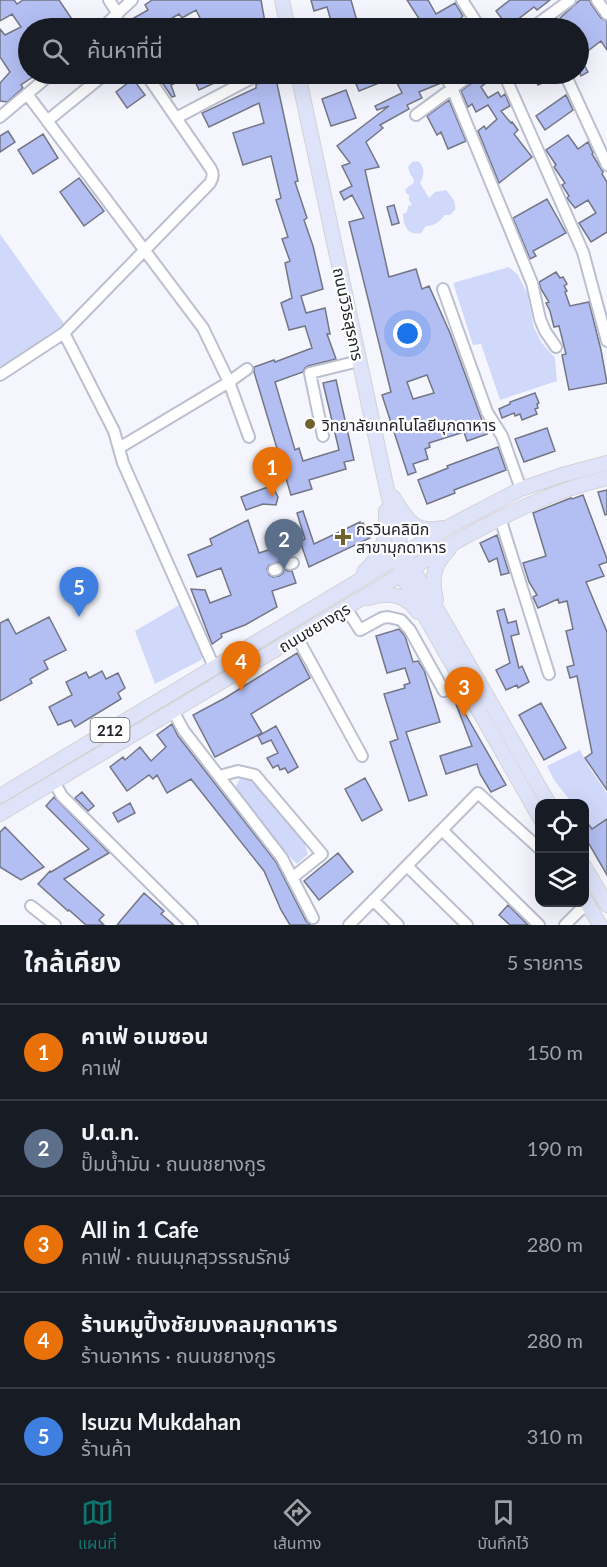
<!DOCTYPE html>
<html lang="th">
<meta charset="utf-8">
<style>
body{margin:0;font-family:Lato,"Noto Sans Thai",sans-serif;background:#20242c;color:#f1f3f6}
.controls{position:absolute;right:18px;bottom:18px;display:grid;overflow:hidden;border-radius:12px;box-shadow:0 6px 24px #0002}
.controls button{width:54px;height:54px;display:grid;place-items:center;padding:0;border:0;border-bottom:2px solid #363941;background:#171b24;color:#f1f3f6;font:30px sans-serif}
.you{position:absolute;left:408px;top:334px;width:21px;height:21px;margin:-15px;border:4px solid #fff;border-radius:50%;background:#1a73e8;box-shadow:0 0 0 9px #1a73e833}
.badge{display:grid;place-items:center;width:39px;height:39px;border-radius:50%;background:#0f766e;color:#fff;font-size:20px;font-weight:700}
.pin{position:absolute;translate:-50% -50px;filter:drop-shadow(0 2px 3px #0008)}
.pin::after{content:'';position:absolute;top:32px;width:21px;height:18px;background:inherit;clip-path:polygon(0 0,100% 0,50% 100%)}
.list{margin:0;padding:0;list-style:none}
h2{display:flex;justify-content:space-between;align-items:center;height:78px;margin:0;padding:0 24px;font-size:26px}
h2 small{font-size:20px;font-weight:400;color:#9ea1a6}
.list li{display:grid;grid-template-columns:39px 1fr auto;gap:18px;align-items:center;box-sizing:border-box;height:96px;padding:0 24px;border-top:2px solid #363941}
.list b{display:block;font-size:22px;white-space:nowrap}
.list p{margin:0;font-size:20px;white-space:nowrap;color:#9ea1a6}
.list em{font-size:20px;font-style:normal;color:#9ea1a6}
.icon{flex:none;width:33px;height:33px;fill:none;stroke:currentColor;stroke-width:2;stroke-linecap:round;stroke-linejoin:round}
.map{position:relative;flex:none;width:607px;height:925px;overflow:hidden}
.search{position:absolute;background:#171b24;box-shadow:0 6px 24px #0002;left:18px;right:18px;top:18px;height:66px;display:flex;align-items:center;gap:15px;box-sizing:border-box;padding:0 21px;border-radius:33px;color:#9ea1a6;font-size:22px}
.sheet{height:558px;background:#171b24}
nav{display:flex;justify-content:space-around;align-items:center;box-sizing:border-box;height:84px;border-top:2px solid #363941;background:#171b24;font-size:16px;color:#9ea1a6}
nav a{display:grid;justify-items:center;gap:3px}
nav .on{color:#0f766e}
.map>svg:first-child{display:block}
.green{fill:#d1d9fb}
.building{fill:#b3bef3;stroke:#737685;stroke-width:1.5;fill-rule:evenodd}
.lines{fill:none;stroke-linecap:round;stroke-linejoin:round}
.minor-casing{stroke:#bbbfcf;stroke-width:14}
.major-casing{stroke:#d3d3d4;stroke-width:16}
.minor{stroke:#fff;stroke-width:10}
.major{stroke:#dfe3f9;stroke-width:14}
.poi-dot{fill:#6e622f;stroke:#fff;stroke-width:2}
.labels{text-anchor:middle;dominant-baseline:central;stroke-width:4.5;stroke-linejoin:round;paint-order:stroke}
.shield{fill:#fff;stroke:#646569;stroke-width:1.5}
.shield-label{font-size:15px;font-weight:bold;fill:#222329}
.street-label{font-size:16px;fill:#222329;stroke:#fff}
.poi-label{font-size:16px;fill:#222329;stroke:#fff;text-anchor:start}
</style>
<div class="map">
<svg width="607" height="925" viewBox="0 0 607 925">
<rect width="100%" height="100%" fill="#f5f6fd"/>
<path class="green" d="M418,161C426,168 424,174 420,183L429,198L435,192L446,190C452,197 456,201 455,210L450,215H445C439,222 435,226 426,226L421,233C408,236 403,226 403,214L407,212L408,206L412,205L409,200V195L406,193L405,190L409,186L413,184L414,180L410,174L408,167L412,162Z
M0,234L65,325L0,367Z
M509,267L518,275L527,293L534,328L542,343L555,358L557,381L500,400L481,344L473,345L453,283Z
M181,604L202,657L201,660L155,684L135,631Z
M580,750L589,767L607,793V819L602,822L597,838L585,820L584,804L572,803L554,780L547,766Z
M241,777H245L257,784L304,842L308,854L297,864C277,845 246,812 236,786Z"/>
<path class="building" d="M0,0H14L17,4L23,0H59L78,28H28V74H37L21,85L23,88L7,102L0,101V83L10,72L0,57V29L5,35L21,27L12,14L0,21Z
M152,0H261L266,28H238L236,20L218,28H205L196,10L182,18L179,14L155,28H138L132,19L148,10L145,5Z
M311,0H351L359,28H333L327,7L314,11Z
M407,0H428L436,14L455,3L463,16L461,18L465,24L463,25L464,28H425Z
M510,0H550L537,10L534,7L508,27L496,11Z
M580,0H590L591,4L601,18L607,21V50L601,41L580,57L588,72L581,76L579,71V28H567L560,18Z
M166,74L167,77L175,74H234L199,90L192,75L171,85L175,96L172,97L159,78Z
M362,74H437L441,83L419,92L422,98L407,105L409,109L380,125L383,128L366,142L379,167L365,170L389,277L416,269L422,289L429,286L450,333L487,434L467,441L464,432L429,443L430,447L425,449L428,459L413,464L416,472L408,475L382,395L391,392L349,222L364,218L352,195L344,200L340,192L352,186L342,166L350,163L337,146L389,106L377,110L375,106L402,93L394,77L359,91L353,77ZM427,375L434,393L413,399L407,382Z
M484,74H497L481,87L488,98L498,92L501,97L505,94L510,106L501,111L511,123L512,122L518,130L514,134L532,157L499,183L478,131L484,126L486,129L497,119L488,105L476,112L472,104L468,107L461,91Z
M532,74H558V76L538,85Z
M133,79L145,95L127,108L116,92Z
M276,79L298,181L295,182L307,218L304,220L313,246L323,289L301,296L306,313L325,308L330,334H327L336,359L308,366L305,368L303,372L275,382L295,450L299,448L303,461L339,450L323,383L336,380L354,460L344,462L346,469L309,480L312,489L291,495L254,372V367L274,360L275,362L312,348L305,326L289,330L281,303L292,298L285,263L290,261L282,239L288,237L276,200L281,198L271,156L243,165L233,133L264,123L259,103L209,127L202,113L256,88V84L271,81Z
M346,90L356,118L331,126L322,99Z
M566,95L573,110L545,130L536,116Z
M449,100L466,141L448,149L441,132L437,135L427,116Z
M8,131L15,142L0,152V136Z
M43,134L58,158L33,174L18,150Z
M568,135L578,149L588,142L593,153L592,154L603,172L602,174L607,182V232L591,242L579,223L596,213L588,200L575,208L567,198L569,196L562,185L565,183L554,167L556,165L546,150Z
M79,178L104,211L84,226L60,192Z
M547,199L566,233L533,251L536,256L530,259L513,218Z
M394,205L399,223L392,225L387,207Z
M556,272L560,278L563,277L567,284L564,286L567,291L565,292L570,306L589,302L601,350L607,383L569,390L562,355L566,354L559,326L554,327L550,311L546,303L549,302L541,289L539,282Z
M535,393L539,403L537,404L538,408L535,409L537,414L522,420L520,414L515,416L514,413L502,418L499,409L510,404V402Z
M547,428L555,451L524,462L515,439Z
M498,447L506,470L454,490L455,493L427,504L418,480L448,468L447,466Z
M273,487L278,497L276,505L263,504L246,510L241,497L265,488Z
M607,490V514L605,515L598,492Z
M583,495L607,559V562L599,565L604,576L586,582L607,632V790L585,758L592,753L577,676L570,678L567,667L574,665L566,631L573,629L567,601L559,603L558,599L538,608L533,597L537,595L529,582L523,563L546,556L533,513L571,498L572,499Z
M303,511L314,544L360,522V524L363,523L370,538L309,567L300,541L305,539L297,513Z
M248,520L259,553L284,545L288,557L284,560L283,564L278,562L269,565L267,569L269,575L273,577L279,576L283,573L284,569L288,571H292L296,583L272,591L277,607L245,625L221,634L222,637L212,644L191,589L205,590L210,603L231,595L221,568L197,577L188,555L212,545L210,539Z
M497,535L509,573L501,575L497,558L489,562L480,543Z
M504,609L508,623L516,621L519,634L511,636L519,668L522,666L529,682L518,688L517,685L506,690L496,670L510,663L497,611Z
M49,617L66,650L44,661L48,669L30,679L32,683L0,701V623L8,619L16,634Z
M399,629L405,636L413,662L418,661L424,670L440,722L406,732L427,795L409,801L390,742L398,739L384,694L405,688L404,685L410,683L405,668L387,673L376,636Z
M297,653L310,678L251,714L262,733L215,757L193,715L225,698Z
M102,671L106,679L118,673L125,688L118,693L121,699L75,727L71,720L58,725L49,707L72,695L66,682L86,672L89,678Z
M459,703L506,785L491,792L480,774L477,764L446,774L440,756L472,746L456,704Z
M541,703L566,748L544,760L519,715Z
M172,724L178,736L276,862L306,921L311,925H290L281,910L264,871L191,779L167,793L157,775L153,779L149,775L127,791L110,767L123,757L125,760L140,747L151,761L166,747L157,735Z
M276,726L298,767L288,773L285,768L280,770L278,765L273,768L267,758L278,753L271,740L262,744L258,736Z
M365,778L382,810L362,821L345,789Z
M82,792L94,806L88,811L75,798Z
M54,797L109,853L64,879L104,915L99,920L104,925H86L69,910L68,911L38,884L50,871L51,872L89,849L46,806Z
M130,803L135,813L118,822L113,813Z
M607,819V875L585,837V820L592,829Z
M5,827L44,867L21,880L0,867V832Z
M338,853L353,872L319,900L304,881Z
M144,893L164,911L161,914L174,925H117Z
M508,905L528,925H510L499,915Z"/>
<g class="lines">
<g class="minor-casing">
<path id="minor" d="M109,0L118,14
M462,0L480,28
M597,0L607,14
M102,28L132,0
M532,28L570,0
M444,74L452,88L532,283L540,319L545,331L556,347
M504,74L583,252L607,341
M565,74L607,165
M27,94L203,328L229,382L249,437
M416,115L472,74
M0,117L51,74
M176,118L254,77L270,74
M47,121L105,74
M443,289L487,412L502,436L521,489
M64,333L114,431L123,463L214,667
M0,375L64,333L210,183C213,178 214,174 211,169L146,74
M323,436L310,373L359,361
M119,448L229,382L247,369
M500,518L549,674
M290,564L293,563
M274,570L277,569
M346,608L360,630L382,618L388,617L401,620L410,630L444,691L462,683
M297,637L362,756
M173,711L184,731L282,858L313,918
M219,776L238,771L255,775L322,854L292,878
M54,782L62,796L192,925
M442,830L539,925
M407,866L467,925
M373,900L398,925
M31,906L55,925
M349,925L478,793L540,849
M565,925L579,911L588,905"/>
</g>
<g class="major-casing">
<path id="major" d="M282,0L288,28
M298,74L386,485L403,555L401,574L540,818
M393,497C407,519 413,534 442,528
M408,561L439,613L549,804
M364,572C384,554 387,537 386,511
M368,598C381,594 396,593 407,601C411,603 415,608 418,612
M436,600C431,579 433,565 449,549
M0,796L450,526L521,489L562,475L607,463
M0,814L459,540C507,514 554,490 607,478
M584,866L607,905
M584,898L600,925"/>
</g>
<use href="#minor" class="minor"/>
<use href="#major" class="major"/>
</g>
<g class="poi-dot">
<circle cx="310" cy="424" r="6"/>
<path d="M340 528h6v6h6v6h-6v6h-6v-6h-6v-6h6z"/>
</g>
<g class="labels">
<rect class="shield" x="90.5" y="718" width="39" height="24" rx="4.5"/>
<g class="shield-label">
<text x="110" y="730">212</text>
</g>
<g class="street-label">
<text transform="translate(349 314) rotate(78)">ถนนวิวิธสุรการ</text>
<text transform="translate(314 627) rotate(-31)">ถนนชยางกูร</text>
</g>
<g class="poi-label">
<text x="322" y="424">วิทยาลัยเทคโนโลยีมุกดาหาร</text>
<text x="356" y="528">กรวินคลินิก<tspan x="356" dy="18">สาขามุกดาหาร</tspan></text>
</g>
</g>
</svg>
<div class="controls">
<button><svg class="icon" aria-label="locate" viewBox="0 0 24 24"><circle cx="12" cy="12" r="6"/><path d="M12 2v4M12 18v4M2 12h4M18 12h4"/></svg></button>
<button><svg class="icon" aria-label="layers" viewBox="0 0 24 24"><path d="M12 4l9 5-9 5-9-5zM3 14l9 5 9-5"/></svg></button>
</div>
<div class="you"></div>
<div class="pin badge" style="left:272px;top:497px;background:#e8710a">1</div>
<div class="pin badge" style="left:284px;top:569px;background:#5c6f8a">2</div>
<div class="pin badge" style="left:464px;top:717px;background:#e8710a">3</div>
<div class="pin badge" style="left:241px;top:691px;background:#e8710a">4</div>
<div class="pin badge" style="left:79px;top:617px;background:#3f7fe0">5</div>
<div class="search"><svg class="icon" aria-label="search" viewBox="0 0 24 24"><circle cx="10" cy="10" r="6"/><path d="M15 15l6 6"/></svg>ค้นหาที่นี่</div>
</div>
<section class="sheet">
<h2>ใกล้เคียง<small>5 รายการ</small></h2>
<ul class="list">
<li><span class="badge" style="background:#e8710a">1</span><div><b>คาเฟ่ อเมซอน</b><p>คาเฟ่</p></div><em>150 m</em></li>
<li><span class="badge" style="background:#5c6f8a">2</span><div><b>ป.ต.ท.</b><p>ปั๊มน้ำมัน · ถนนชยางกูร</p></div><em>190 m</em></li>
<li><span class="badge" style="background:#e8710a">3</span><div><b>All in 1 Cafe</b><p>คาเฟ่ · ถนนมุกสุวรรณรักษ์</p></div><em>280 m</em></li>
<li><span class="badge" style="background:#e8710a">4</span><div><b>ร้านหมูปิ้งชัยมงคลมุกดาหาร</b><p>ร้านอาหาร · ถนนชยางกูร</p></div><em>280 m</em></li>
<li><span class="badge" style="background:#3f7fe0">5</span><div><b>Isuzu Mukdahan</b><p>ร้านค้า</p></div><em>310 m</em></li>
</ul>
</section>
<nav>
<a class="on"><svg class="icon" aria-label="map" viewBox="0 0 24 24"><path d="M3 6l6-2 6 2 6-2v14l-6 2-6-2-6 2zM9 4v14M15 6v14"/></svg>แผนที่</a>
<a><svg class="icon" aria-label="directions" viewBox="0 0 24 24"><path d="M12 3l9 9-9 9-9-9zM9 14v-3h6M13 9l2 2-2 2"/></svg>เส้นทาง</a>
<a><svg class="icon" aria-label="saved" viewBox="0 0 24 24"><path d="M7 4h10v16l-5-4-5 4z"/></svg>บันทึกไว้</a>
</nav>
